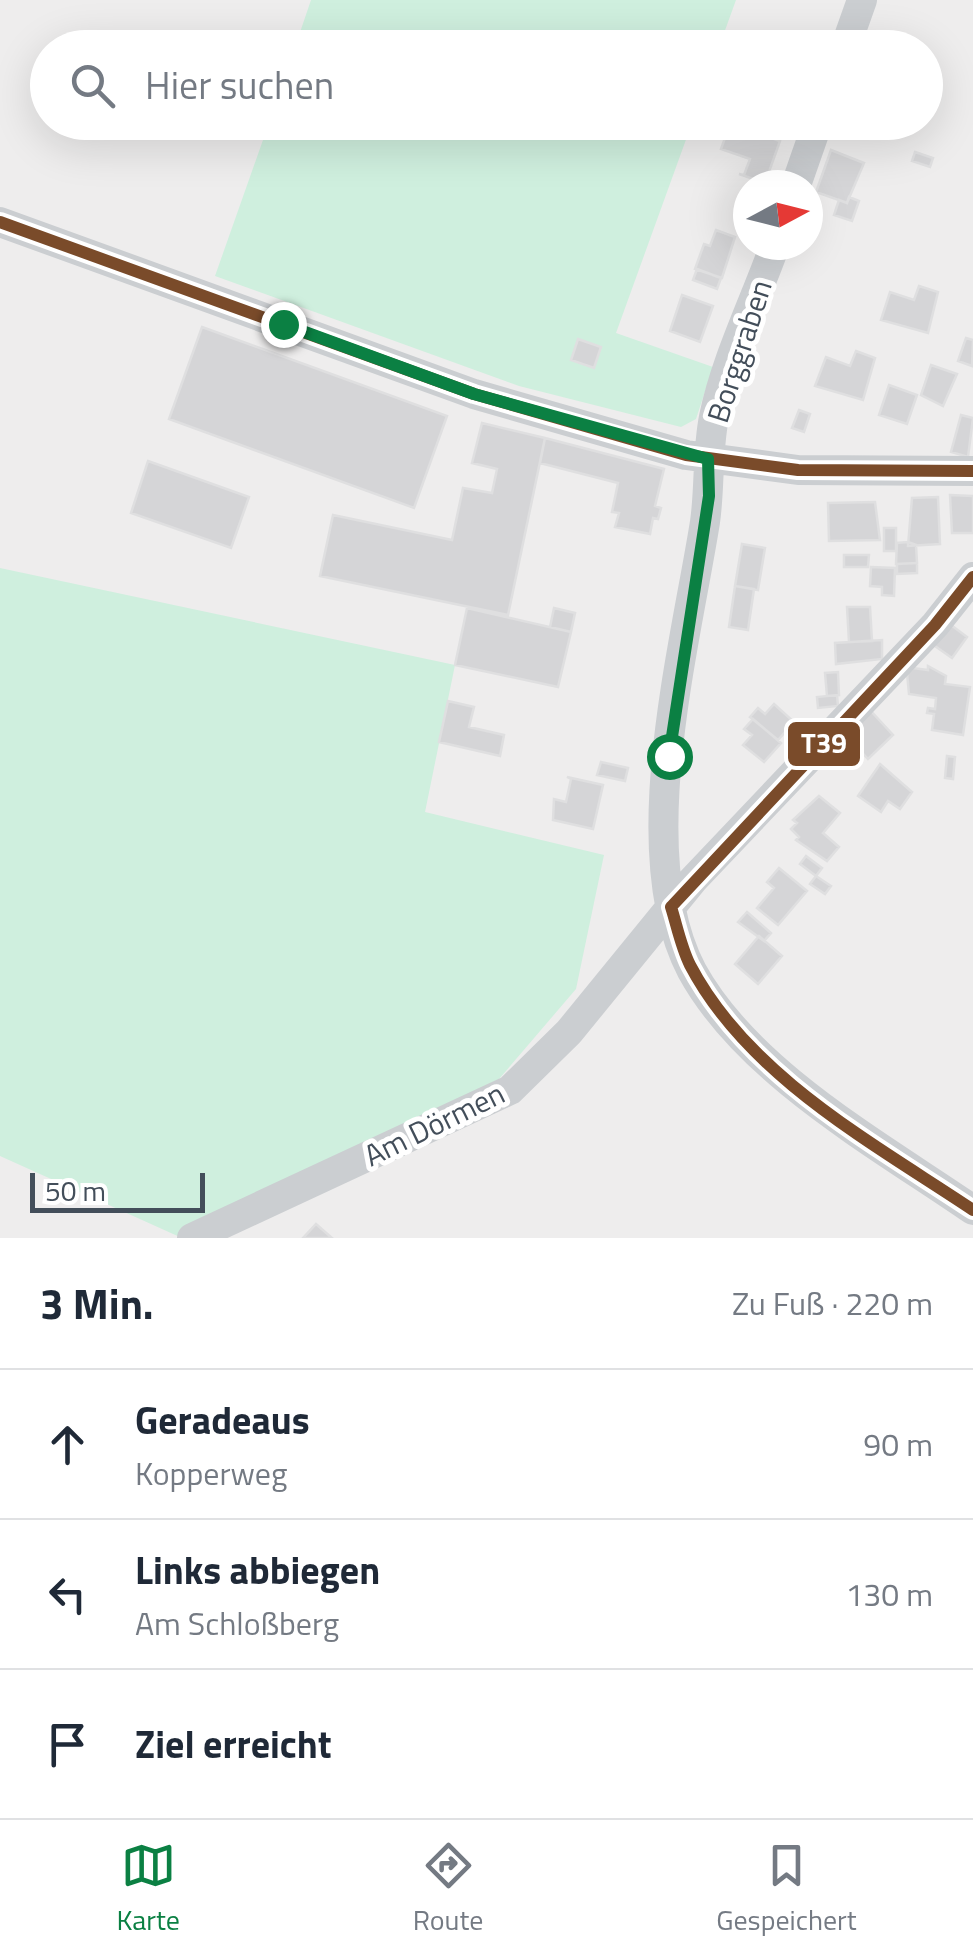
<!DOCTYPE html>
<html lang="de">
<meta charset="utf-8">
<style>
body{margin:0;font-family:"Titillium Web",sans-serif;background:#f6f6f7;color:#1f2937}
.compass{position:absolute;left:733px;top:170px;width:90px;height:90px;border-radius:50%;background:#fff;box-shadow:0 10px 40px #0002;rotate:83deg}
.scale{position:absolute;left:30px;bottom:25px;width:175px;box-sizing:border-box;padding-left:10px;border:5px solid #434e5a;border-top:0;font-size:28px;line-height:35px;white-space:nowrap;color:#434e5a;-webkit-text-stroke:8px #fff;paint-order:stroke}
.stop{position:absolute;width:30px;height:30px;margin:-22px;border:8px solid #0b8043;border-radius:50%;background:#fff}
.stop.end{background:#0b8043;border-color:#fff;box-shadow:0 2px 10px #0008}
.list{margin:0;padding:0;list-style:none}
h2{display:flex;justify-content:space-between;align-items:center;height:130px;margin:0;padding:0 40px;font-size:42px}
h2 small{font-size:32px;font-weight:400;color:#747a83}
.list li{display:grid;grid-template-columns:65px 1fr auto;gap:30px;align-items:center;box-sizing:border-box;height:150px;padding:0 40px;border-top:2px solid #e0e1e3}
.list b{display:block;font-size:38px;white-space:nowrap}
.list p{margin:0;font-size:32px;white-space:nowrap;color:#747a83}
.list em{font-size:32px;font-style:normal;color:#747a83}
.icon{flex:none;width:55px;height:55px;fill:none;stroke:currentColor;stroke-width:2;stroke-linecap:round;stroke-linejoin:round}
.map{position:relative;flex:none;width:973px;height:1238px;overflow:hidden}
.search{position:absolute;background:#fff;box-shadow:0 10px 40px #0002;left:30px;right:30px;top:30px;height:110px;display:flex;align-items:center;gap:25px;box-sizing:border-box;padding:0 35px;border-radius:55px;color:#747a83;font-size:38px}
.sheet{height:580px;background:#fff}
nav{display:flex;justify-content:space-around;align-items:center;box-sizing:border-box;height:140px;border-top:2px solid #e0e1e3;background:#fff;font-size:28px;color:#747a83}
nav a{display:grid;justify-items:center;gap:5px}
nav .on{color:#0b8043}
.map>svg:first-child{display:block}
.green{fill:#cfefde}
.building{fill:#d5d5d7;stroke:#dfdfe0;stroke-width:2.5}
.lines{fill:none;stroke-linecap:round;stroke-linejoin:round}
.minor{stroke:#cbced1;stroke-width:30}
.bus-1-casing{stroke:#fff;stroke-width:20}
.bus-1{stroke:#7a4b2a;stroke-width:12}
.route{stroke:#0b8043;stroke-width:12}
.labels{text-anchor:middle;dominant-baseline:central;stroke-width:10;stroke-linejoin:round;paint-order:stroke}
.street-label{font-size:30px;fill:#434e5a;stroke:#fff}
.line-badge{stroke:#fff;stroke-width:4}
.badge-label{font-size:28px;text-anchor:middle;font-weight:bold;fill:#fff}
</style>
<div class="map">
<svg width="973" height="1238" viewBox="0 0 973 1238">
<rect width="100%" height="100%" fill="#eeeded"/>
<path class="green" d="M311,0H736L719,47H295Z
M269,123H692L616,333L713,367L696,419L681,427L519,386L215,276Z
M0,568L455,665L425,812L604,855L576,989L499,1079L182,1238L0,1156Z"/>
<path class="building" d="M730,124L780,141L765,183L739,174L744,175L750,159L721,149Z
M831,150L864,163L847,203L816,192Z
M915,152L933,158L930,167L912,161Z
M849,197L859,201L852,221L834,215L839,200L847,203Z
M716,230L735,237L722,278L695,269L704,244L710,246Z
M697,269L721,278L717,289L693,280Z
M919,286L938,292L928,333L881,320L890,292L914,300Z
M682,295L713,306L700,342L670,331Z
M202,327L447,416L414,508L169,419Z
M966,338L973,340L972,366L958,361Z
M578,339L601,347L594,368L571,360Z
M856,351L875,358L863,400L815,386L826,357L850,366Z
M931,365L957,374L943,406L921,395Z
M889,385L917,395L907,424L879,415Z
M799,410L810,414L804,432L792,428Z
M961,415L973,418L968,457L951,452Z
M482,423L545,438L508,615L320,576L333,515L452,540L463,488L492,493L497,469L472,463Z
M545,438L664,469L655,506L661,508L658,519L653,518L650,534L615,527L619,513L612,512L618,483L540,463Z
M148,461L249,497L231,548L131,513Z
M950,495L973,496V533H952Z
M938,497L940,544L908,546L912,498Z
M875,502L880,540L829,541L828,503Z
M884,528H896V551H884Z
M908,542L916,545L917,563L896,564L897,543Z
M742,544L765,548L758,590L735,586Z
M844,555H869L868,567H844Z
M917,563V573L897,574V564Z
M871,567L895,568L894,596L882,595V587L870,586Z
M735,586L754,589L748,630L729,627Z
M847,607H870L872,641L849,642Z
M467,608L571,632L558,687L455,665Z
M554,608L575,613L571,632L550,627Z
M947,622L967,637L952,658L932,644Z
M882,640V659L836,664L835,643Z
M928,666L946,676L945,684L970,687L963,735L932,730L934,714L927,713L928,708L935,709L936,698L909,694L907,673L913,668L928,670Z
M838,672L839,695L827,696L825,673Z
M837,695L838,706L818,708L817,697Z
M448,701L474,707L469,727L504,735L500,756L439,742Z
M774,704L794,722L778,740L750,717L758,708L765,714Z
M870,710L893,735L868,759L844,733Z
M753,719L781,743L764,762L743,745L752,735L744,729Z
M947,756L955,757L953,779L945,778Z
M601,762L628,768L625,781L597,775Z
M880,764L912,792L900,809L888,801L881,812L858,796Z
M567,777L603,785L593,829L553,820L554,799L566,802L571,779Z
M819,796L840,813L823,833L839,847L827,861L796,840L799,837L791,829L797,823L793,820Z
M806,856L822,868L816,876L800,864Z
M779,868L807,891L778,925L757,908L774,888L767,882Z
M816,876L831,886L825,894L810,884Z
M747,912L771,933L764,941L738,922Z
M759,936L782,956L758,984L735,964Z
M316,1224L332,1238H303Z"/>
<g class="lines">
<path class="minor" d="M845,48L862,0
M796,185L818,122
M0,222L474,394L686,455L798,470L973,471
M775,245C755,301 726,359 714,417C707,452 710,487 705,522C685,648 630,854 692,971C748,1073 879,1145 973,1210
M192,1238L510,1090L569,1032L693,880L935,625L973,577"/>
<g class="bus-1-casing">
<path id="bus-1" d="M0,222L474,394L686,455L798,470L973,471
M671,907L935,625L973,577
M671,907C677,926 681,947 690,965C748,1076 873,1143 973,1210"/>
</g>
<use href="#bus-1" class="bus-1"/>
</g>
<g class="lines">
<path class="route" d="M283,324L474,394L708,459L709,496L669,756"/>
</g>
<g class="labels">
<g class="street-label">
<text transform="translate(739 351) rotate(-72)">Borggraben</text>
<text transform="translate(434 1124) rotate(-26)">Am Dörmen</text>
</g>
</g>
<rect class="line-badge" x="786" y="720" width="76" height="48" rx="10" fill="#7a4b2a"/>
<g class="badge-label">
<text x="824" y="753">T39</text>
</g>
</svg>
<svg class="compass" viewBox="-18 -18 36 36"><path d="M0-13l5 13h-10z" fill="#e53935"/><path d="M0 13l5-13h-10z" fill="#747a83"/></svg>
<div class="scale">50 m</div>
<div class="stop" style="left:669px;top:756px"></div>
<div class="stop end" style="left:283px;top:324px"></div>
<div class="search"><svg class="icon" aria-label="search" viewBox="0 0 24 24"><circle cx="10" cy="10" r="6"/><path d="M15 15l6 6"/></svg>Hier suchen</div>
</div>
<section class="sheet">
<h2>3 Min.<small>Zu Fuß · 220 m</small></h2>
<ul class="list">
<li><svg class="icon" aria-label="ahead" viewBox="0 0 24 24"><path d="M12 20V5M6 11l6-6 6 6"/></svg><div><b>Geradeaus</b><p>Kopperweg</p></div><em>90 m</em></li>
<li><svg class="icon" aria-label="left" viewBox="0 0 24 24"><path d="M17 20v-9H6M10 6l-5 5 5 5"/></svg><div><b>Links abbiegen</b><p>Am Schloßberg</p></div><em>130 m</em></li>
<li><svg class="icon" aria-label="arrive" viewBox="0 0 24 24"><path d="M6 21V4h12l-3 4 3 4H6"/></svg><div><b>Ziel erreicht</b></div></li>
</ul>
</section>
<nav>
<a class="on"><svg class="icon" aria-label="map" viewBox="0 0 24 24"><path d="M3 6l6-2 6 2 6-2v14l-6 2-6-2-6 2zM9 4v14M15 6v14"/></svg>Karte</a>
<a><svg class="icon" aria-label="directions" viewBox="0 0 24 24"><path d="M12 3l9 9-9 9-9-9zM9 14v-3h6M13 9l2 2-2 2"/></svg>Route</a>
<a><svg class="icon" aria-label="saved" viewBox="0 0 24 24"><path d="M7 4h10v16l-5-4-5 4z"/></svg>Gespeichert</a>
</nav>
